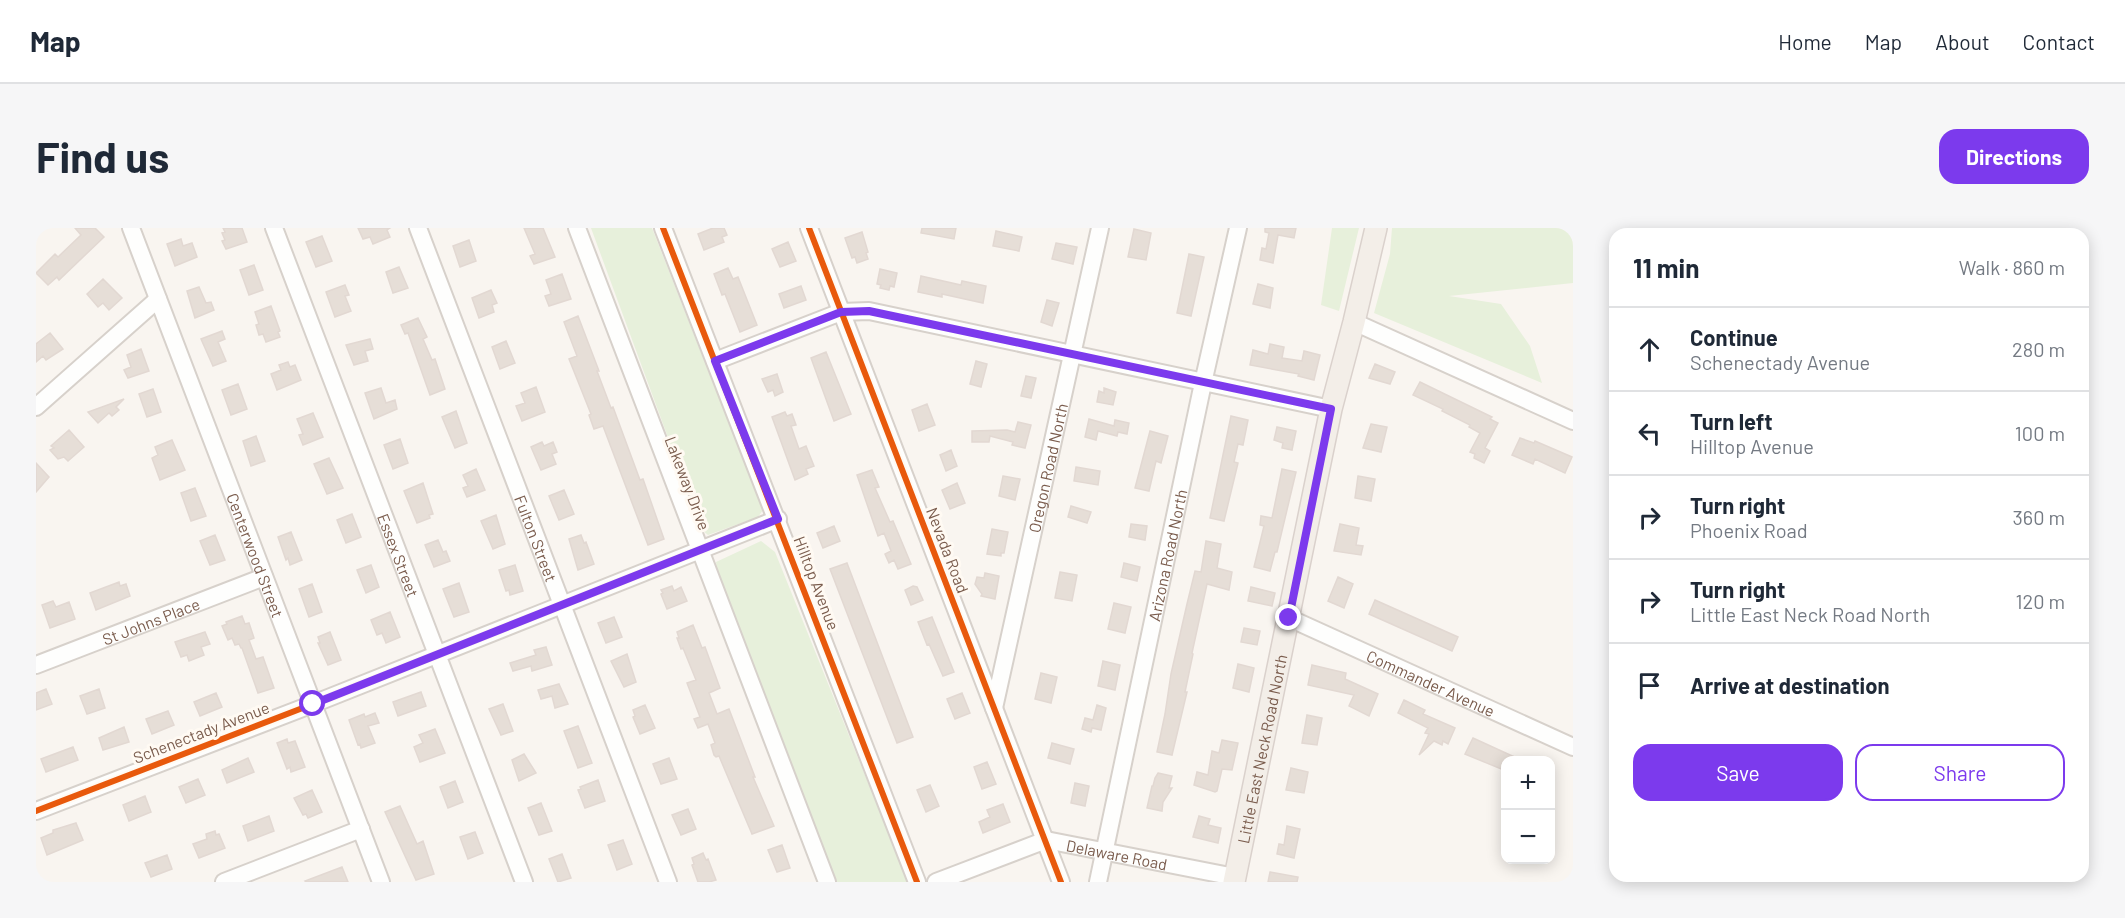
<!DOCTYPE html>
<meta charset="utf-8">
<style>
body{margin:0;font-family:Barlow,sans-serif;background:#f6f6f7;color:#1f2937}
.controls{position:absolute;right:18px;bottom:18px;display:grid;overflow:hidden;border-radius:12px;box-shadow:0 3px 15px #0003}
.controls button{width:54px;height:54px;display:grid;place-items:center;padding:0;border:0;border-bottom:2px solid #e0e1e3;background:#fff;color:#1f2937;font:30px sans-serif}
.stop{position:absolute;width:18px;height:18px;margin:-14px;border:4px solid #7c3aed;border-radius:50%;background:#fff}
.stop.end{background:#7c3aed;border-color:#fff;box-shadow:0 2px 6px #0008}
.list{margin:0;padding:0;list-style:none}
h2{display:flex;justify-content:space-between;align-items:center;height:78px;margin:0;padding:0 24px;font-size:26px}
h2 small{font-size:20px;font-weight:400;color:#747a83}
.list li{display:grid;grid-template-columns:39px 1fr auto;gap:18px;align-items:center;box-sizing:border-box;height:84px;padding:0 24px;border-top:2px solid #e0e1e3}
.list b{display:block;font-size:22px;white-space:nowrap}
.list p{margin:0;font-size:20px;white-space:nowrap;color:#747a83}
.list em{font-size:20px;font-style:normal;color:#747a83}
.actions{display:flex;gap:12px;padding:18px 24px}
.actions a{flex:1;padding:14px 0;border:2px solid #7c3aed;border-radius:18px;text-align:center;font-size:21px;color:#7c3aed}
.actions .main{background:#7c3aed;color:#fff}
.icon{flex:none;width:33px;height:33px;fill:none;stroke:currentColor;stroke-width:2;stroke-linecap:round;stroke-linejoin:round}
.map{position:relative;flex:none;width:1537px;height:654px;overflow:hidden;border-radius:18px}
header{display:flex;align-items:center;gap:36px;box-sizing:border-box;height:84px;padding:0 30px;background:#fff;border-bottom:2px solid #e0e1e3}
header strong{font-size:28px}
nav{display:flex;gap:33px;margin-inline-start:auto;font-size:21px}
.intro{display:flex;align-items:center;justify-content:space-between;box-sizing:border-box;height:144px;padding:0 36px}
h1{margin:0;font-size:42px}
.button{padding:15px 27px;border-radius:18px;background:#7c3aed;color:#fff;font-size:21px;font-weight:700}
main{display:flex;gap:36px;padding:0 36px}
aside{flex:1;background:#fff;border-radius:18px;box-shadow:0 3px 15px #0003}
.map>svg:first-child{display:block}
.green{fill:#e7f0db}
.building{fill:#e6ded7;stroke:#e2d8d2;stroke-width:1.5}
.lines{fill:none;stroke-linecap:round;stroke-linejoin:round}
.minor-casing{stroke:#d7d1cb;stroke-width:20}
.major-casing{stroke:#dad1cc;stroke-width:24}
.minor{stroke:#fefefd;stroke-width:16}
.major{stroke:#f3eee8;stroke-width:21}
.cycleway-casing{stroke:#fffaf3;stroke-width:10}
.cycleway{stroke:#e8590c;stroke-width:6}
.route{stroke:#7c3aed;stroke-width:8}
.labels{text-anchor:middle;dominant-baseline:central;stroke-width:6;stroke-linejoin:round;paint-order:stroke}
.street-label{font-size:16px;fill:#7a5c4d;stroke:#fffaf3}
</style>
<header>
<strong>Map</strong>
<nav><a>Home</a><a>Map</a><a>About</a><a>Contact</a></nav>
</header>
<div class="intro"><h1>Find us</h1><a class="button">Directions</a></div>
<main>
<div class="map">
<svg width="1537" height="654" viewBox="0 0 1537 654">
<rect width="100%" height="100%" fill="#f9f5f0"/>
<path class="green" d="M555,0H616L727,282L722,289L672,307L666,302Z
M1296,0H1323L1303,83L1285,77Z
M1356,0H1537V55L1413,68L1465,76L1494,118L1506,155L1338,85L1354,26Z
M725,313L739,324L872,654H800L682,351L680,334Z"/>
<path class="building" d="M39,0H59L68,9L23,52L21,49L12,57L0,45L19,26L22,29L45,7Z
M187,0H206L211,14L190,21L186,13L189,12L186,5L189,4Z
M322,0H354L351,2L354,9L337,16L334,9L327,11Z
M488,0H507L519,29L498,36L494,28L499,26Z
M677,0H688L691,7L686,9L688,14L668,22L662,6Z
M886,0H920L918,11L885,5Z
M1229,0H1260L1258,10L1242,7L1237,35L1224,32L1226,20L1230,21L1233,5L1229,4Z
M1098,1L1115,5L1110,32L1092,29Z
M960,3L986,9L983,23L957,18Z
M826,4L832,24L830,25L832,31L821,35L819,29L816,30L809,10Z
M286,8L296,33L280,39L270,14Z
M145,11L147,18L156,15L161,29L139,38L131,16Z
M433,12L440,33L424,39L417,18Z
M752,14L760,33L744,39L736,21Z
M1020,15L1041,19L1037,36L1016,31Z
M1153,26L1168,29L1155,88L1141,85Z
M218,37L227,62L213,67L204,42Z
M363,39L372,60L357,65L350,44Z
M692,40L697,51L702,49L721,97L704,104L689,66L686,67L678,46Z
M844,41L861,45L858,59L854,58L853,62L844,60L845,57L841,56Z
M526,46L535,71L513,78L509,68L515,66L510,52Z
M885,48L925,57L926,53L950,58L947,75L906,66V69L882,64Z
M67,51L86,70L73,82L67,75L62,79L51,66Z
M1222,56L1237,60L1234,80L1217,76Z
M309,57L313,67L309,68L315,83L299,89L290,64Z
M765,58L770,72L748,80L743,66Z
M163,59L170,75L175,74L178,82L159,90L151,63Z
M455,62L461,75L456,77L458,84L443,90L436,70Z
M1011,72L1023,75L1016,98L1005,94Z
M235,78L244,103L242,104L244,109L230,114L227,106L223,107L220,97L223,96L219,84Z
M542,88L563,143H561L575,180L577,179L604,252L607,251L628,311L612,317L567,198L558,201L553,187L555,186L533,131L541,128L528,94Z
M382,90L391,109L387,111L396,132L399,131L409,161L394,167L372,105L369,106L365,97Z
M186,103L189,111L182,114L190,133L177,138L165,111Z
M14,105L27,121L10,132L7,128L0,134V116Z
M334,111L337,121L329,123L332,133L318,137L310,117Z
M470,113L479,135L464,141L456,119Z
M1234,116L1248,119L1246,130L1266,133L1268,123L1284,127L1278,152L1262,148L1263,146L1214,137L1217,122L1232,126Z
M105,121L113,143L92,150L88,142L95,139L91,127Z
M790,124L815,186L798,193L775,130Z
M940,133L951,136L945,159L934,156Z
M252,134L254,139L259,137L265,152L241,162L235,146L245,142L243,137Z
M1339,136L1359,144L1354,156L1333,150Z
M741,146L747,164L739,168L737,162L732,164L726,151Z
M990,148L1000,150L995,170L985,168Z
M1384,154L1456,189L1454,191L1462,195L1449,220L1454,223L1448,235L1438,230L1439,226L1434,224L1444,205L1433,199L1434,197L1406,183L1407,181L1377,167Z
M202,156L211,181L195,187L186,162Z
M500,159L509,184L486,193L480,178L489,175L485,165Z
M345,160L350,175L359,172L361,181L338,191L329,165Z
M1068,160L1080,164L1077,177L1061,174L1063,163L1068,165Z
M117,161L125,184L111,189L103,166Z
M88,171L80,179L83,182L76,188L73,185L62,195L52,184Z
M891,176L899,197L883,203L876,182Z
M420,183L431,215L419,220L406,189Z
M749,184L751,188L756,186L760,197L755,198L763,221L770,218L778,238L770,241L772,246L759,252L736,189Z
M277,185L287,209L267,217L263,207L267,206L261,191Z
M1195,188L1212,192L1207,217L1202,216L1198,234L1202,235L1188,293L1174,290Z
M1053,191L1078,198L1079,192L1093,195L1091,206L1082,204L1081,208L1062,203L1060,212L1049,209Z
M982,194L995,197L989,220L976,217L977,214L954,208L953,214H936V203L971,202L979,204Z
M1335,196L1351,199L1345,224L1327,220Z
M1241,199L1260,203L1256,222L1246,220L1247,215L1238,212Z
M33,202L48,219L32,233L28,229L22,231L14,222L18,220L15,218Z
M1114,203L1132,208L1125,235L1120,233L1113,263L1099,260Z
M220,208L229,233L215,238L207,213Z
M1484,210L1498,215L1499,213L1536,229L1529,245L1499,231L1497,236L1476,227Z
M364,211L372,235L357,241L348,217Z
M136,212L149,242L124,252L116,230L122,227L119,219Z
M506,214L508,218L517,214L521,224L516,226L520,236L505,242L495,219Z
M915,222L921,238L910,243L904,227Z
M293,230L307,260L291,266L278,236Z
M0,235L13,249L0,264Z
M1040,239L1064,243L1062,257L1038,253Z
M440,241L449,262L431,269L427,260L432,258L427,247Z
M1246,241L1260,244L1241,324H1239L1234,343L1218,339L1228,298L1224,297L1225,288L1236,290Z
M836,242L843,259L839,260L854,294L857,293L875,336L862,341L858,332L853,335L849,326L855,323L848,305L842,308L821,247Z
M967,248L984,251L979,272L963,268Z
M1322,248L1339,251L1335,273L1319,270Z
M387,255L397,286L393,287L394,290L381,295L368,263Z
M921,255L929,275L914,281L906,262Z
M159,260L170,288L155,293L145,265Z
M528,262L538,286L523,292L513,268Z
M1035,278L1055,284L1051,295L1032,289Z
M316,286L325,309L310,315L301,292Z
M460,287L469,316L457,321L445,293Z
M1095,296L1111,298L1109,312L1093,309Z
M1304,296L1323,300L1320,317L1327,318L1325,327L1298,323Z
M798,298L804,313L787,320L781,305Z
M956,301L972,304L968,325H965V328L951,326Z
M255,304L266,332L254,337L252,330L250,332L242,309Z
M179,307L189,332L174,337L164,313Z
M545,307L548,315L550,314L558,336L542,342L533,311Z
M402,312L407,324L410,323L414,333L398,339L389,317Z
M1170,313L1185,316L1181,340L1196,344L1193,362L1171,356L1156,425L1157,426L1149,464H1151L1136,527L1121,524L1129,486L1135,446L1151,376L1159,343L1165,344Z
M811,335L877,509L861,515L794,341Z
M1088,335L1104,339L1101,353L1085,349Z
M335,337L343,359L330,365L321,342Z
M479,337L487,363L474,367L473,362L470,363L463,342Z
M1024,344L1041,347L1036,373L1019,370Z
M949,345L963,348L959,371L945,368L946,366L939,356L941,349L948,350Z
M1302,349L1317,356L1308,380L1292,373Z
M83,354L84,358L90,356L94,368L60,382L54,365Z
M423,355L433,384L418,389L407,361Z
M276,356L286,384L273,389L263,361Z
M636,358L638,363L645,359L651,373L631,381L625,366L627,365L625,362Z
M877,358L881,359L887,372L875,377L869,362Z
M1215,359L1239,365L1236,378L1212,373Z
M1339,372L1422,409L1416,423L1333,386Z
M17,373L20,379L33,374L39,391L14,400L6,377Z
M1078,375L1095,379L1089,405L1072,401Z
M354,384L364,409L350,415L346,405L341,407L335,392Z
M206,388L209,396L213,395L218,410L213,412L220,431L227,429L238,460L222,465L206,420H205L203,416L199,417L196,410L192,412L186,398L191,396L190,394Z
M578,389L586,409L570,415L562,395Z
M896,389L918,444L907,448L893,416L891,417L882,394Z
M657,397L666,420L669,419L684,460L673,465L681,486L693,481L719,549H717L738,598L716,606L683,528L680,529L678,527L675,517L679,515L672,496L662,500L658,491L664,489L651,455L660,452L647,420L645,421L641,410H643L641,404Z
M1208,400L1224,403L1221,417L1205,414Z
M169,404L174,416L165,419L168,427L153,433L151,427L145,429L139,414Z
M294,404L305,432L292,437L282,415H284L282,409Z
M510,419L516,437L496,443L495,438L477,443L474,435L500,427L498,422Z
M591,426L600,454L588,459L575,433Z
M1067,433L1084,437L1079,462L1062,458Z
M1202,436L1218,440L1213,464L1197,460Z
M1276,437L1310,445L1309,451L1342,466L1333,488L1313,478L1318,467L1272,457Z
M1005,445L1021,449L1015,475L999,471Z
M523,456L532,476L519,480L516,468L505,471L502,462Z
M10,461L16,476L0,482V465Z
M63,461L69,480L51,486L44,468Z
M385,464L390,478L362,488L357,474Z
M180,465L186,479L164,488L158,474Z
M926,465L934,485L919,491L911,471Z
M1368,472L1389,482L1387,486L1419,500L1412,516L1407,513L1406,517L1398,513L1383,527L1393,506L1389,505L1392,500L1362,485Z
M467,476L477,503L465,507L453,481Z
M609,477L619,500L604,506L597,489L599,488L597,482Z
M1061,477L1070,480L1065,502L1056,500L1055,504L1046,501L1049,490L1057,492Z
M132,483L138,497L116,506L110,491Z
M339,485L343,495L332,498L339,515L325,520L324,516L322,517L313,492L328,486L329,489Z
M1271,487L1286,490L1281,517L1266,515Z
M542,498L556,535L542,540L528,503Z
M88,499L93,514L67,522L63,510Z
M399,501L409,525L384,534L378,519L387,515L383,507Z
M1437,510L1485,532H1470V543L1429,526Z
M251,511L252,515L259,513L269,539L255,544L254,539L251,541L241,515Z
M1186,512L1202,515L1196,542L1186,541L1181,563L1179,564L1158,557L1161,544L1172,547L1176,523L1183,525Z
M1016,515L1038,521L1034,536L1012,530Z
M37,519L42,532L10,544L5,531Z
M488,526L500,545L483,553L476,532Z
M212,530L218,544L191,555L186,542Z
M633,530L641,551L625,556L617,536Z
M951,534L960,556L946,561L938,539Z
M1255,540L1272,544L1268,565L1250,562Z
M1122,545L1136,548L1133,560H1136L1127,574L1126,583L1111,580L1116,558H1117L1119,550Z
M162,551L169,567L150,575L143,559Z
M562,552L569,573L549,580L542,562L545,561L544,559Z
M419,553L427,574L412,580L404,559Z
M1039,555L1053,558L1049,578L1035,575Z
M894,557L903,578L890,584L881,562Z
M276,562L286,584L272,590L270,586L267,587L258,570Z
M109,568L115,584L93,593L87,577Z
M505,575L516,603L503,607L492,580Z
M967,576L974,594L947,605L943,594L954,589L951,582Z
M364,578L381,616L387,613L398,646L380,652L349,584Z
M652,581L660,601L645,607L636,587Z
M233,588L238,603L212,613L207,598Z
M1163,588L1174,591L1172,597L1185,600L1182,615L1157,609Z
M40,595L47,612L11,627L5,610L17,605V602Z
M1251,598L1264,601L1258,630L1241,626L1243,616L1248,617Z
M179,603L180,607L183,606L189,620L163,630L157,616L171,611L170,606Z
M439,604L447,625L432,631L424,609Z
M587,612L596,636L581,642L572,617Z
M746,617L754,640L741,644L732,622Z
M667,625L670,632L672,631L680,652L673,654H662L656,637L658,636L656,630Z
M526,626L535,650L522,654L513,631Z
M131,627L136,641L115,649L109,635Z
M306,639L312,654H270L269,653Z
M1234,644L1262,649L1261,654H1232Z"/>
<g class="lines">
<g class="minor-casing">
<g id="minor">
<path id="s1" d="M95,0L345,654"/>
<path id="s2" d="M238,0L488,654"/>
<path id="s3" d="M382,0L632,654"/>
<path d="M541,0L791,654"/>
<path d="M627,0L881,654"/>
<path d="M773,0L1025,654"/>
<path d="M1318,94L1537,193"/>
<path d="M679,133L805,84L833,83L1295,181"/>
<path d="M0,179L122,71"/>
<path id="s4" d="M1253,390L1537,519"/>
<path id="s5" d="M0,437L228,349"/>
<path id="s6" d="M958,480L1064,0"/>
<path d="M0,583L277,476L742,291"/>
<path d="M188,654L325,601"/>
<path id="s7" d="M900,654L1010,612L1199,649"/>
<path id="s8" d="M1062,654L1167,155L1202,0"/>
</g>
</g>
<g class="major-casing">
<g id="major">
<path id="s9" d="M1198,654L1295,181L1318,94L1340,0"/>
</g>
</g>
<use href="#minor" class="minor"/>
<use href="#major" class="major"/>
<g class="cycleway-casing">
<path id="cycleway" d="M627,0L881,654
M773,0L1025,654
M0,583L277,476L742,291"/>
</g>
<use href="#cycleway" class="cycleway"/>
</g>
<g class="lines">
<path class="route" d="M277,476L742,291L679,133L805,84L833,83L1295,181L1253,390"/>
</g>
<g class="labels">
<g class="street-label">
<text stroke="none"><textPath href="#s6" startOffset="246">Oregon Road North</textPath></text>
<text transform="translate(652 255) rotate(69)">Lakeway Drive</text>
<text stroke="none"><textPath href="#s3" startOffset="332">Fulton Street</textPath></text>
<text transform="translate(912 322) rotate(69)">Nevada Road</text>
<text stroke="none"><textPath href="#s1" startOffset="350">Centerwood Street</textPath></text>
<text stroke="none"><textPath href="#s2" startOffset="350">Essex Street</textPath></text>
<text stroke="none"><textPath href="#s8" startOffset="334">Arizona Road North</textPath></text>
<text transform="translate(781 355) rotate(69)">Hilltop Avenue</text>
<text stroke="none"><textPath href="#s5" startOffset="123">St Johns Place</textPath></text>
<text stroke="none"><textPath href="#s4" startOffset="156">Commander Avenue</textPath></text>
<text transform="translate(165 504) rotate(-21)">Schenectady Avenue</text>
<text stroke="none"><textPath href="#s9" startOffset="136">Little East Neck Road North</textPath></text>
<text stroke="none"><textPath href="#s7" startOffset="190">Delaware Road</textPath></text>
</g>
</g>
</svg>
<div class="controls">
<button>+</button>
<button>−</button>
</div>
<div class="stop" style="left:277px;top:476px"></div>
<div class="stop end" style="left:1253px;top:390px"></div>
</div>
<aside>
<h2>11 min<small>Walk · 860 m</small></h2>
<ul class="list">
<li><svg class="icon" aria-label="ahead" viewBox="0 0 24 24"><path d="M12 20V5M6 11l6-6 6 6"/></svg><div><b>Continue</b><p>Schenectady Avenue</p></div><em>280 m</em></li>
<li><svg class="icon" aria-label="left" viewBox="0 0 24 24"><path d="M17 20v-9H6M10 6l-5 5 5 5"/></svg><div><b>Turn left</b><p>Hilltop Avenue</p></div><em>100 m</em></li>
<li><svg class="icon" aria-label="right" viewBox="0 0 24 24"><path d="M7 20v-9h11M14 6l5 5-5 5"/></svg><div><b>Turn right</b><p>Phoenix Road</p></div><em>360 m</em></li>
<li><svg class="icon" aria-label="right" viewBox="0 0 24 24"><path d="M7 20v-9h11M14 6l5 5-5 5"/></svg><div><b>Turn right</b><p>Little East Neck Road North</p></div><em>120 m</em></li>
<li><svg class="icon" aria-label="arrive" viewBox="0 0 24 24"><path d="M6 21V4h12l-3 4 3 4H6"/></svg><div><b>Arrive at destination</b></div></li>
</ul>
<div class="actions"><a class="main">Save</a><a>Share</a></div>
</aside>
</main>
